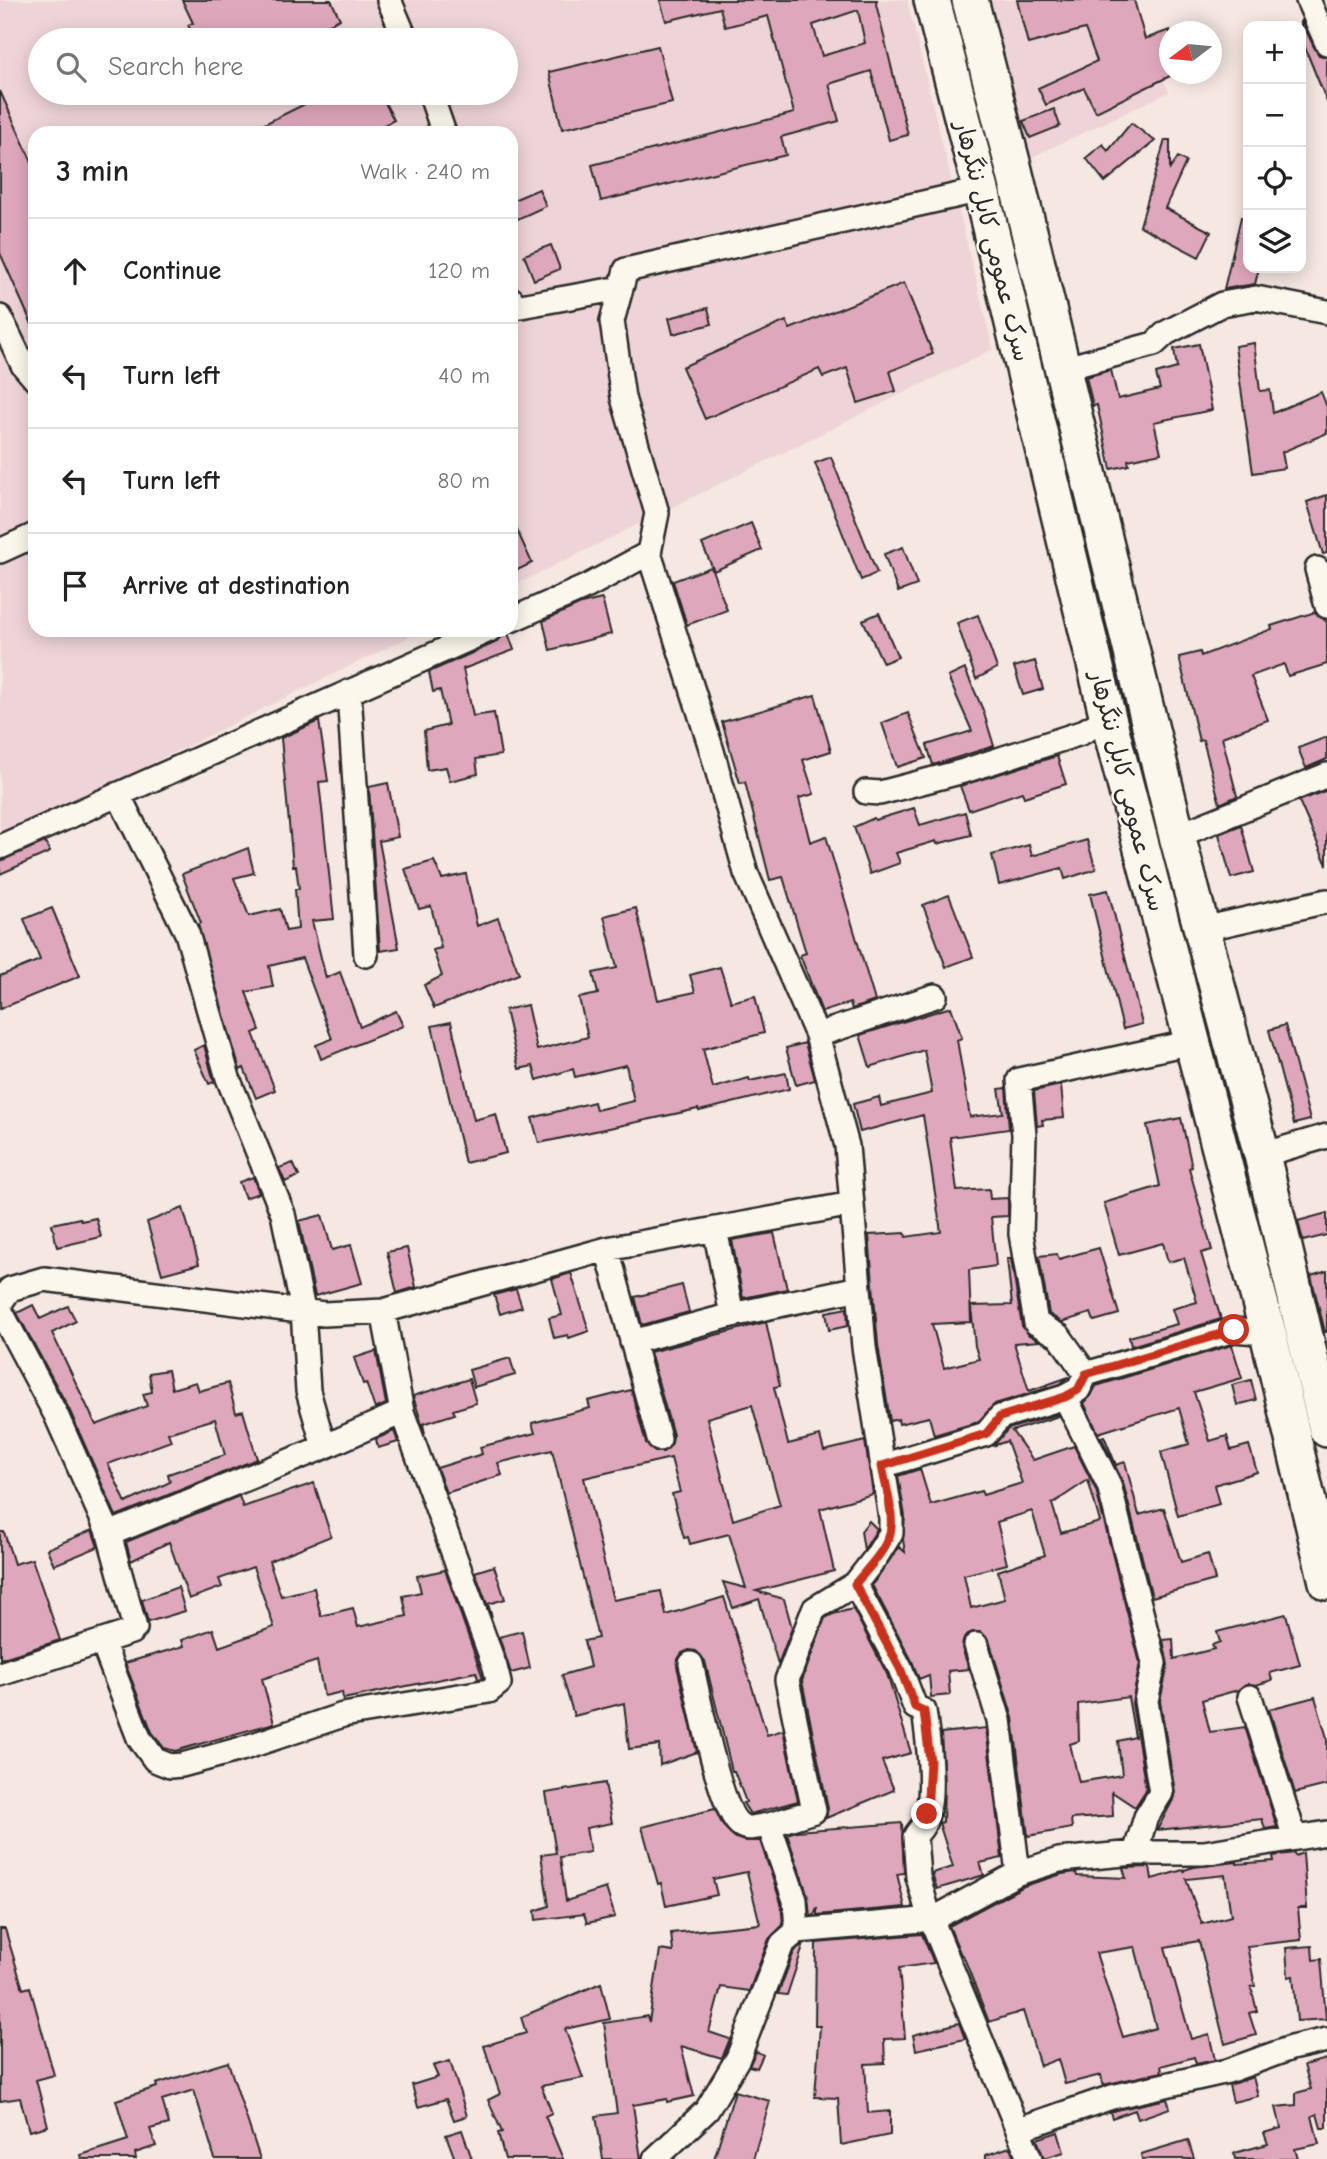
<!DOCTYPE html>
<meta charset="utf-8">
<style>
body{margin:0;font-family:"Comic Neue","Playpen Sans Arabic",sans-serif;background:#f2f2f2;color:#222}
.controls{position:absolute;right:21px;top:21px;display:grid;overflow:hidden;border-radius:14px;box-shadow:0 4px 18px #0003}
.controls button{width:63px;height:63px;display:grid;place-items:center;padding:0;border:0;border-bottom:2px solid #e0e0e0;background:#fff;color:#222;font:35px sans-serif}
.compass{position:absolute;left:1159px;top:21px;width:63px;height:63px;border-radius:50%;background:#fff;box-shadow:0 4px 18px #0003;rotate:254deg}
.stop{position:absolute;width:21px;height:21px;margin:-16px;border:5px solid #c8321e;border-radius:50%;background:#fff}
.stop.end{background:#c8321e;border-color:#fff;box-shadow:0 2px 7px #0008}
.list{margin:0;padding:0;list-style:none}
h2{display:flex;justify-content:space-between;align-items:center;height:91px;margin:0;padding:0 28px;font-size:30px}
h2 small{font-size:23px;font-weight:400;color:#767676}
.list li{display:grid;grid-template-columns:46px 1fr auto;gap:21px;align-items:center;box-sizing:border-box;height:105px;padding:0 28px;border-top:2px solid #e0e0e0}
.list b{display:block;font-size:26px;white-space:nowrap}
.list em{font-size:23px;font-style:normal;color:#767676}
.icon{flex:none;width:38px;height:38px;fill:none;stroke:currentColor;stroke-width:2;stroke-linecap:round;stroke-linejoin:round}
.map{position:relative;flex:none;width:1327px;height:2159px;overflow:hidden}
.search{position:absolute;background:#fff;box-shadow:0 4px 18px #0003;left:28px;top:28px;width:490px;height:77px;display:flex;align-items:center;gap:18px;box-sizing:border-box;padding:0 24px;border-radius:38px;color:#767676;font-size:26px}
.panel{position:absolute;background:#fff;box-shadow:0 4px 18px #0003;left:28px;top:126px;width:490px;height:511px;border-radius:21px}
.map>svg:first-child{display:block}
.built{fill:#eed4d7;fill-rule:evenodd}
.building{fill:#dfa7bc;stroke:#2b2b2b;stroke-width:2;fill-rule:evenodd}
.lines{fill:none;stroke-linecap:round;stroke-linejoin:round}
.minor-casing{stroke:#2b2b2b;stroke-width:28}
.highway-casing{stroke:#2b2b2b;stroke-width:40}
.minor{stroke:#fbf7ec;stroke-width:23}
.highway{stroke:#fbf7ec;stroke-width:35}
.route{stroke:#c8321e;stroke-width:9}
.labels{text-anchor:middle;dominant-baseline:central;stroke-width:5;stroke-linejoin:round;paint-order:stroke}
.street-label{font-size:24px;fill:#2b2b2b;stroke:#fbf7ec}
</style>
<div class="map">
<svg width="1327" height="2159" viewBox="0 0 1327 2159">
<rect width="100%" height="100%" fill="#f5e7e2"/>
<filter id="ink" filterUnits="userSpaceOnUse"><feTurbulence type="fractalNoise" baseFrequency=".0143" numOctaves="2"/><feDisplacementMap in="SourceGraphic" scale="14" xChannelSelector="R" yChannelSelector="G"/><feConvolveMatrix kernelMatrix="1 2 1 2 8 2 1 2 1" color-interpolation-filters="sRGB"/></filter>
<g filter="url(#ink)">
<path class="built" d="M0,0H907L993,349L511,587V133H35V630H423L0,838ZM40,40H506V93H40Z
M970,0H1125L1169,92L1013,166Z"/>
<path class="building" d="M182,0H331L340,19L296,40H196L188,25L193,23Z
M660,0H877L876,4L908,135L889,140L871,71L829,84L839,121L781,137L786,155L601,201L592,165L794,113L768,16L725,27L720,8L666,21ZM858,10L865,43L822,56L813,25Z
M1017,0H1134L1145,39L1170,30V76L1096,112L1084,88L1046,105L1038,88L1097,61L1085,29L1028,44Z
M1301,20L1315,49L1319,55L1327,57V102L1301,38Z
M658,46L672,103L562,129L549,72Z
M0,91L35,169V331L0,253Z
M327,93H380L394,120L369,133H246Z
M1054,109L1060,126L1030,138L1023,121Z
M1131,123L1155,141L1105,182L1086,158L1103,144L1108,151Z
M1165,140H1170V169L1178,157L1186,162L1165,208L1211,232L1199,257L1140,226Z
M539,189L546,206L511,222V201Z
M1241,217L1248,218V268H1259L1255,284L1224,289Z
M551,245L560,269L534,280L524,255Z
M904,283L933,354L890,371L896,391L858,403L847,368L823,377L819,369L705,419L682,367L786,321L790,329Z
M708,308L712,324L673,334L669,318Z
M1254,343L1260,391L1270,390L1273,413L1321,392L1327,407V433L1282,452L1285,468L1253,473L1235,346Z
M1199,344L1212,410L1154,422L1161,453L1128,460L1129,465L1111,469L1097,405L1093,406L1086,377L1111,370L1118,399L1160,389L1156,374L1177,368L1174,349Z
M831,457L877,573L861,580L815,463Z
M1327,495V553L1323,554L1307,502Z
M511,517L532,563L511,573Z
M751,523L762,550L714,571L702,544Z
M903,547L917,585L898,592L884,554Z
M711,567L727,610L687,625L673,581Z
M602,599L611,634L550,650L543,621L581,604Z
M1315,612L1327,622V664L1288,676L1284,664L1251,676L1268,720L1222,737L1237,796L1220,804L1203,740L1199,741L1179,657L1200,652L1201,656L1272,629L1271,626Z
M879,613L898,657L883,663L863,620Z
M978,615L997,668L976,679L957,623Z
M503,631L508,633L514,650L463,669L473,716L494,713L501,755L476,759L478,774L450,781L446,767L427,770L424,731L448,725L440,690L433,692L429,672L495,643L501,638Z
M1035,661L1043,689L1023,695L1014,667Z
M965,669L983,710L994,746L933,765L927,745L972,731L948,677Z
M815,695L831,751L803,760L814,794L799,798L810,842L826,836L875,1001L852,1009L850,1003L822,1012L800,955L806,953L783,877L770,880L745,782L740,783L722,722Z
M908,713L926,758L897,767L882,723Z
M319,721L328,781L319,782L334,919L312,921L326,978L340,972L360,1027L396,1011L403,1026L321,1059L316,1045L332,1039L302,958L269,966L273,987L246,992L260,1030L253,1033L275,1090L256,1098L244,1068L240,1070L198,925L201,923L182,874L248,848L254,873L234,878L249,916L280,909L286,931L298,929L295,889H299L296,866H293L281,738Z
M1327,737V759L1306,768L1298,748Z
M1057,756L1066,784L1024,797L1022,792L969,810L960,786Z
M388,783L398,837L379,841L399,948L380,951L369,787Z
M1327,790V865L1299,801Z
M914,808L920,825L965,812L971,835L937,844L936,841L896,853L900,863L870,874L854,827L874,818L875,820Z
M1241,825L1254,872L1231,878L1219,834Z
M1087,840L1096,869L1065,879L1062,868L999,885L992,855L1029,845L1032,856Z
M45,842L50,852L0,874V861Z
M434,861L442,879L466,874L477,926L498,918L519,974L434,1008L424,985L442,976L433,950L441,948L431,906L419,909L405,869Z
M1108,890L1142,1024L1123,1029L1090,894Z
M949,895L973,957L946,967L923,905Z
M52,908L80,976L0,1009V976L40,960L24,919Z
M636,908L658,1000L695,992L690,975L720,967L731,1002L755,996L764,1033L703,1049L713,1088L749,1078L750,1081L786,1073L789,1089L699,1111L698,1109L539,1143L532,1118L594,1102L596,1110L634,1101L626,1065L575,1077L573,1069L537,1080L533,1066L519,1069L505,1010L527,1005L537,1050L588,1037L579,998L598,994L593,973L617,968L604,916Z
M951,1007L962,1038L957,1040L970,1117L1003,1113L999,1089L1006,1088L1009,1129L950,1137L957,1191L989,1189L990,1199L1008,1198V1216L991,1217L996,1266L969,1270L971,1322L932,1324L944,1368L979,1359L975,1346L971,1306L1012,1305L1007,1259H1011L1022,1326L1029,1335L1040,1341L1014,1343L1029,1391L1069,1377L1060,1384L995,1404L978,1422L934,1435L929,1417L899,1424L898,1419L890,1421L878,1345L869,1235L905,1233L906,1237L941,1232L923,1115L860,1132L853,1104L879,1097L881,1106L932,1093L924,1050L870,1067L860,1035Z
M451,1022L474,1120L496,1114L506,1153L465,1163L432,1026Z
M1285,1025L1310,1120L1294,1124L1269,1030Z
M805,1043L815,1080L796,1085L786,1048Z
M204,1045L214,1082L209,1084L194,1050Z
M1061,1085L1064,1118L1042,1120L1043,1125L1037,1126L1034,1091Z
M1181,1118L1192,1167L1189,1168L1212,1250L1201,1253L1221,1319L1131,1346L1129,1337L1177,1324L1172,1309L1197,1302L1184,1258L1168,1262L1163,1243L1119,1255L1104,1203L1160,1186L1147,1125Z
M293,1163L299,1176L285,1182L279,1168Z
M253,1177L259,1193L245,1198L239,1182Z
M183,1208L199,1264L162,1274L147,1222Z
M1327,1213V1235L1303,1241L1298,1221Z
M322,1215L332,1250L351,1245L362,1283L315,1296L299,1221Z
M80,1218L81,1221L96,1218L101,1237L57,1247L52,1224Z
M774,1233L787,1289L743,1298L732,1240Z
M407,1248L416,1287L397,1293L387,1252Z
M1099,1248L1119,1314L1094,1321L1091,1313L1062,1322L1049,1314L1039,1256L1057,1254L1059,1259Z
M1327,1271V1332H1325L1311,1276Z
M571,1273L589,1331L569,1338L568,1335L554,1338L549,1318L562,1315L552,1279Z
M682,1285L689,1312L642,1325L635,1297Z
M516,1289L522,1307L500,1314L494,1295Z
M33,1305L40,1319L68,1306L76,1321L52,1333L96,1425L147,1406L143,1394L152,1392L149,1373L168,1370L172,1389L196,1382L199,1391L228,1383L236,1413L243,1411L257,1459L116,1516L69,1409L17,1313ZM215,1419L225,1455L168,1474L170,1482L126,1503L108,1464L171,1441L168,1433Z
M847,1308L848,1326L829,1330L826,1312Z
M766,1322L780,1386L774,1387L788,1444L820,1436L824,1451L865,1441L873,1494L820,1509L834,1571L756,1591L784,1599L792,1628L778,1664L759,1599L733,1608L723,1582L746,1588L729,1534L690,1544L688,1537L684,1538L672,1494L680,1492L671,1458L584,1478L613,1600L661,1591L666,1615L724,1597L767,1735L783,1730L798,1801L750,1814L743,1803L746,1802L734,1771H732L705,1661L696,1651L689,1650L682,1653L678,1659L677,1666L697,1752L660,1765L659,1745L629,1749L624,1703L574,1716L562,1675L590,1667L584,1641L598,1638L552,1450L498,1463L502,1475L446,1493L437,1468L482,1454L480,1447L535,1433L532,1423L590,1408L588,1401L631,1390L646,1443L655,1452H663L672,1443L673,1435L650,1352ZM752,1405L780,1505L733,1520L707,1418Z
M1232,1345L1242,1378L1194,1392L1210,1441L1227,1436L1231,1450L1249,1445L1257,1472L1214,1485L1219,1504L1178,1516L1161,1452L1189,1444L1179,1408L1098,1433L1084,1403L1091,1396L1096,1386Z
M376,1351L386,1404L375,1409L366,1383L363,1384L354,1358Z
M510,1358L515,1375L474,1387L469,1370Z
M469,1379L476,1403L453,1410L455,1414L423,1424L425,1434L413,1396Z
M1251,1380L1256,1400L1237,1405L1232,1385Z
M1058,1414L1059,1416L1012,1431L1033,1460L1074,1446L1096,1490L1140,1663L1132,1703L1146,1790L1135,1807L1112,1792L1113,1816L1071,1819L1072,1828L1028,1836L1013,1718L989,1640L980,1632H973L966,1635L963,1641L962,1648L969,1669L948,1671L950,1695L931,1697L929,1675L919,1679L912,1661L872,1585L899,1547L905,1552L903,1540L905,1516L898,1476L920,1469L931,1505L981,1491L983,1495L1022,1483L1007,1441L993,1446L1008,1429ZM1088,1480L1100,1522L1061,1533L1052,1504ZM1032,1511L1045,1555L998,1571L1005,1599L971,1608L964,1575L1007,1564L997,1522ZM1128,1697L1135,1737L1118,1741L1122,1775L1079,1782L1070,1744L1079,1741L1078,1704Z
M394,1431L398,1442L378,1448L376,1439Z
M1104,1436L1116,1465L1125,1462L1139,1515L1164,1508L1181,1562L1208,1554L1215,1580L1152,1597L1123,1482L1101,1437Z
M314,1483L331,1536L269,1561L281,1596L314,1588L321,1616L353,1608L358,1627L407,1616L403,1596L421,1592L417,1576L445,1570L483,1678L478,1679L476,1672L343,1699L342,1692L324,1696L317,1661L262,1679L274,1723L175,1751L164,1748L152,1732L125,1663L184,1646L182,1640L213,1629L219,1647L274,1627L253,1567L219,1579L222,1587L189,1599L169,1542L131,1561L126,1542L239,1496L243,1507Z
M869,1521L877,1529L864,1550L861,1531Z
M92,1530L98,1547L54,1565L47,1549Z
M0,1532H4L14,1564L32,1559L60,1640L0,1659Z
M494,1566L505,1599L488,1604L492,1617L475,1572Z
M178,1587L185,1611L148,1622L142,1600Z
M853,1609L887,1674L911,1753L882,1761L894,1790L826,1818L828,1808L802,1681L825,1618L833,1614Z
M1286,1614L1300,1665L1270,1673L1272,1680L1256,1685L1246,1684L1238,1690L1202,1700L1210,1732L1245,1727L1277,1827L1265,1829L1262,1819L1157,1830L1173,1800L1175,1792L1160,1701L1168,1665L1163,1640L1173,1639L1174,1659L1214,1649L1212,1645L1220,1642L1217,1632Z
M522,1631L530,1668L511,1673L499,1637Z
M1315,1697L1327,1738V1785L1295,1793L1269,1709Z
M986,1728L1002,1858L980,1863L984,1875L937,1889L932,1873L953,1867L939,1823L943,1822L944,1785L941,1733Z
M605,1783L612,1823L586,1828L590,1852L560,1857L566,1901L606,1888L615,1917L587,1923L584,1914L536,1920L535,1911L549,1906L541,1855L556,1853L546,1793Z
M715,1809L723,1826L736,1838L745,1841H760L781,1903L783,1925L769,1939L749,1991L721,1987L709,2032L730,2039L722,2058L681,2046L694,2096L667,2102V2099L633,2105L641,2159H603L596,2116L617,2113L604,2023L647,2016L649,2022L660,1950L673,1952L671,1933L760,1924L747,1872L713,1879L717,1895L666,1906L661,1883L658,1884L642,1827Z
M902,1823L904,1873L897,1874L905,1907L817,1915V1907L814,1915L810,1916L808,1896L787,1834L796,1831Z
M1294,1853L1295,1856L1303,1853L1307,1908H1298L1301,1940L1247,1946L1255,1986L1251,1987L1257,2011L1249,2013L1256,2035L1225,2044L1199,1941L1165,1947L1191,2039L1209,2034L1215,2060L1196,2064L1194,2057L1161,2066L1162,2072L1103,2085L1101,2075L1065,2084L1058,2059L1040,2066L1023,2011L989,2022L963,1955H961L949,1926L1024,1886L1062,1874L1076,1872L1077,1876L1126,1878L1123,1868L1150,1867L1152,1879L1183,1870L1184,1872V1870L1194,1867L1237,1862V1864L1274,1861L1273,1856ZM1225,1875L1231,1916L1202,1924L1186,1879ZM1135,1947L1156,2028L1123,2037L1096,1953Z
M0,1929H5L23,1989L30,1987L54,2075L36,2080L48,2126L29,2131L20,2098L0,2101Z
M922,1934L934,1963L899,1968L905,2038L884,2039L885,2063L865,2064L868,2113L890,2111V2135L841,2145L838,2098L815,2097L820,2026H815L816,1943Z
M804,1944L787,1995L778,1994L794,1952Z
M1312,1946L1313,1960L1321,1959L1326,2019L1297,2021L1293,1976L1288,1977L1286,1948Z
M601,1983L610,2019L565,2029L583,2078L541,2086L552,2113L545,2116L563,2159H505L498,2133L502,2132L488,2100L500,2094L484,2046L526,2033L521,2017Z
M959,2023L965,2039L916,2050L913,2035Z
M756,2051L763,2055L757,2068L749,2066Z
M1327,2059V2128H1321L1317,2114L1312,2116L1319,2144L1295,2149L1298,2159H1235L1234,2153L1268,2144L1264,2133L1281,2128L1276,2107L1296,2105V2093L1311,2089L1304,2065Z
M450,2061L467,2116L454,2120L446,2099L418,2107L412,2085L438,2077L433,2066Z
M228,2062L260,2159H215L194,2090L162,2100L169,2124L150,2129L156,2146L135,2153L136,2159H82L81,2155L128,2140L116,2100L157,2087L156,2084Z
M1253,2077L1258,2096L1233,2102L1229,2085Z
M735,2091L770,2101L753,2159H714Z
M1167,2099L1170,2108L1138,2119L1135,2110L1112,2118L1110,2112L1116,2110Z
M462,2130L472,2159H455L446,2135Z
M1058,2132L1064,2152L1044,2158L1037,2139Z
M1188,2140L1194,2159H1142L1141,2154Z
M1010,2147L1015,2159H986V2155Z"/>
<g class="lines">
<g class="minor-casing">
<path id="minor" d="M389,0L406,40
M1308,0L1327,43
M430,93L444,133
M511,299L515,307L621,288
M0,317L23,365L35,379
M1062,369L1154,344L1166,333L1222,304L1256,298L1327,312
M0,551L35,535
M649,553L712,751L746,873L817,1035L847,1146L864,1347L891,1518V1533L876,1557L855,1584L814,1609L787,1680L814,1811L769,1825L795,1900L797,1931L782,1944L738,2058L707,2110L655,2159
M1317,569L1327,606
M511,620L588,586L649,553L657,513L623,398L612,321L626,270L981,190
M349,692L366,955
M866,792L880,793L964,771L1081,733L1108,718
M118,794L187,933L228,1078L283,1214L303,1310L308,1391L324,1447
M1177,836L1327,775
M0,847L489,630
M1203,929L1327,901
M817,1035L935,996
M1262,1155L1327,1136
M715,1229L732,1315
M607,1249L659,1439
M0,1303L10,1289L44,1279L324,1314L383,1311L607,1249L852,1204
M0,1310L56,1415L109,1534L135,1628L131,1632L0,1674
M632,1342L732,1315L859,1288
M1086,1374L1059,1336L1036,1323L1021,1234L1024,1135L1019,1080L1192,1042
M1065,1397L1109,1485L1154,1663L1146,1701L1161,1793L1146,1817L1135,1853
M882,1466L986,1434L1000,1417L1065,1397L1078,1390L1086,1374L1234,1330L1268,1333
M109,1534L324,1447L402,1412
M855,1584L900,1668L915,1707L924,1711C928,1738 936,1799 924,1823C922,1829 917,1832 915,1837L918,1877L927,1909L1030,2159
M102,1641L139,1738L155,1760L170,1766L182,1765L241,1749L343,1715L489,1691L499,1683L495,1667L402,1412L383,1311
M976,1645L999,1720L1018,1873
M691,1664C698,1692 720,1815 742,1826C748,1830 761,1826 769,1825
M1250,1697L1295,1838
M797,1931L933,1919L1018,1873L1059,1860L1135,1853H1204L1327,1833
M1019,2129L1112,2097L1228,2071L1291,2048L1327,2040"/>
</g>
<g class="highway-casing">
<path id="highway" d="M932,0L981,190L1108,718L1268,1333L1327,1582
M970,0L1013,166L1177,836L1262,1155L1327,1429"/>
</g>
<use href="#minor" class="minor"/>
<use href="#highway" class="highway"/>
</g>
</g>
<g class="lines" filter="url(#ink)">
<path class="route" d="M927,1814L930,1761L924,1711L915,1707L900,1668L855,1584C867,1569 885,1552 890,1533C895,1517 885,1483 882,1466L986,1434L1000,1417L1065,1397L1078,1390L1086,1374L1234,1330"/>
</g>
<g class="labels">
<g class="street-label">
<text transform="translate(993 241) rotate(76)">سرک عمومی کابل ننگرهار</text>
<text transform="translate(1128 791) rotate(76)">سرک عمومی کابل ننگرهار</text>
</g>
</g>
</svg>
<div class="controls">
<button>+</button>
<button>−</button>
<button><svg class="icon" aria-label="locate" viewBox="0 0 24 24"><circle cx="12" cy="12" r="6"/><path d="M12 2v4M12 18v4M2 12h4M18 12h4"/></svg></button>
<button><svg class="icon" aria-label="layers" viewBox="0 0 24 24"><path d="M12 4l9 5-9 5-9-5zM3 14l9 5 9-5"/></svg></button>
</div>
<svg class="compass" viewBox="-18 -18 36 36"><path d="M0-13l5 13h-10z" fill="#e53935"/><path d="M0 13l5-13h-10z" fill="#767676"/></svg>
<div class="stop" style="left:1234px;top:1330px"></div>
<div class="stop end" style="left:927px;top:1814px"></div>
<div class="search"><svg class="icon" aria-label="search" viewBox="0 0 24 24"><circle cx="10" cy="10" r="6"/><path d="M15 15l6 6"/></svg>Search here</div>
<section class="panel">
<h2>3 min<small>Walk · 240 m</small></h2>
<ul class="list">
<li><svg class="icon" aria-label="ahead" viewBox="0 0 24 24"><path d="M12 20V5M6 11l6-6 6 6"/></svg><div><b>Continue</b></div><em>120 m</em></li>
<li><svg class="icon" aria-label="left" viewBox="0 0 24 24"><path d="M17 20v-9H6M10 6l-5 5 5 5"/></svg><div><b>Turn left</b></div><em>40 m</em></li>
<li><svg class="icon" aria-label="left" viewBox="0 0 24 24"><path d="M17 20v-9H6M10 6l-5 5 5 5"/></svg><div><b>Turn left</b></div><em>80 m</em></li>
<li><svg class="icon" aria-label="arrive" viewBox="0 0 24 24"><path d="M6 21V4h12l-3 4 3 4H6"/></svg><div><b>Arrive at destination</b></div></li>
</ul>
</section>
</div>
